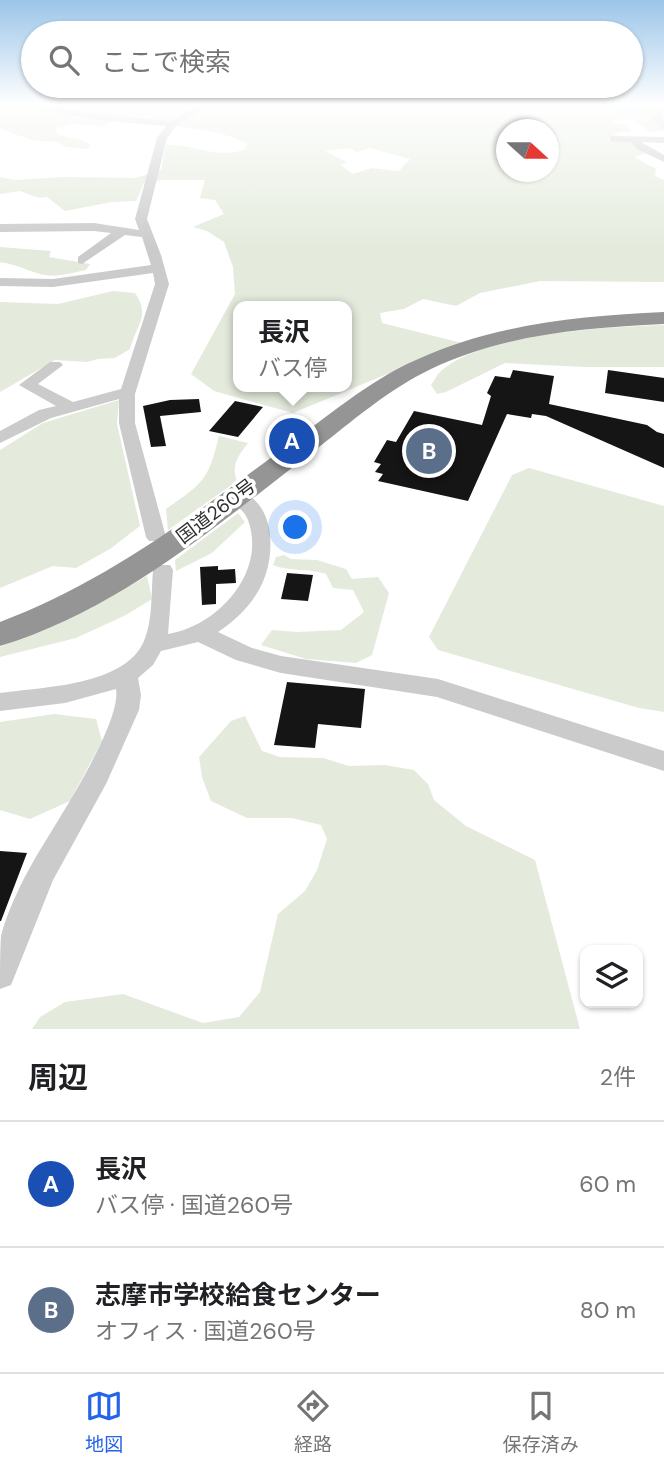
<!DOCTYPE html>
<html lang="ja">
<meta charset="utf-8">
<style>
body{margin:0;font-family:"DM Sans","Noto Sans JP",sans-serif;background:#f2f2f2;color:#202124}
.controls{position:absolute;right:21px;bottom:21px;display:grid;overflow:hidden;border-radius:14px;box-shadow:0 2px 5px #0004}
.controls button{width:63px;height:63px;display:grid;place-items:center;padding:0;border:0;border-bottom:2px solid #e0e0e0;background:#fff;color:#202124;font:35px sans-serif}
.compass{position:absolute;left:496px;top:119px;width:63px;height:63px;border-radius:50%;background:#fff;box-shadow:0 2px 5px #0004;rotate:111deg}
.you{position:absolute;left:296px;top:528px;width:24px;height:24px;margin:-18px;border:5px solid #fff;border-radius:50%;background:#1a73e8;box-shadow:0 0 0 10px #1a73e833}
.badge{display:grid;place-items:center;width:46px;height:46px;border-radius:50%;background:#2563eb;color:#fff;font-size:23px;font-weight:700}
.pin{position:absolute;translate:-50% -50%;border:4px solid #fff;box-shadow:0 2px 7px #0006}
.popup{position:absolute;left:233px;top:301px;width:119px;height:91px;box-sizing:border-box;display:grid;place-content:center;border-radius:14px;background:#fff;filter:drop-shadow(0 2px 5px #0005);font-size:23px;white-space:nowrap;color:#757577}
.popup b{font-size:26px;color:#202124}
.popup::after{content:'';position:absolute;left:50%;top:100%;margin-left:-14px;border:14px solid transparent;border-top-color:#fff}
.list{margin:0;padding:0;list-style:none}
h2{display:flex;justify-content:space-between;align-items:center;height:91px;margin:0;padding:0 28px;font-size:30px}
h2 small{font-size:23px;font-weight:400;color:#757577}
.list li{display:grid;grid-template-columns:46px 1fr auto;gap:21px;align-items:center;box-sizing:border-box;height:126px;padding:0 28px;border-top:2px solid #e0e0e0}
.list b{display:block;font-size:26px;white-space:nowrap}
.list p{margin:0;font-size:23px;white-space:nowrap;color:#757577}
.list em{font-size:23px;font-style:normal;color:#757577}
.icon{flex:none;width:38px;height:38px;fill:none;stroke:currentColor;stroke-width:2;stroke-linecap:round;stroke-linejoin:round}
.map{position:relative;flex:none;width:664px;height:1029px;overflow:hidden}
.search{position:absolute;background:#fff;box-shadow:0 2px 5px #0004;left:21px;right:21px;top:21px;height:77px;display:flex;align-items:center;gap:18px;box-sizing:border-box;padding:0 24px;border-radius:38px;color:#757577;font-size:26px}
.sheet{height:343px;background:#fff}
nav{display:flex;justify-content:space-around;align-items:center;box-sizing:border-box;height:98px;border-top:2px solid #e0e0e0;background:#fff;font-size:19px;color:#757577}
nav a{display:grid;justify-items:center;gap:4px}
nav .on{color:#2563eb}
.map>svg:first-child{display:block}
.green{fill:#e4ebdc;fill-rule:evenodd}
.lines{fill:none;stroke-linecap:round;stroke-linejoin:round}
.stream{stroke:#c9deea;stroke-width:2.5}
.building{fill:#151515}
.minor{fill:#cbcbcb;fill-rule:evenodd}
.highway{fill:#959595;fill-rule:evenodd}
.labels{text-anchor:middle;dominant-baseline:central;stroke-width:7;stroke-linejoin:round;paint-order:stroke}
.street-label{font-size:19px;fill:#2e2e2e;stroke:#fff}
</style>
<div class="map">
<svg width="664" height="1029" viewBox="0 0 664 1029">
<rect width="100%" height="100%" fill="#fff"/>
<path class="green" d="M0,104H664V131L650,132L632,119L613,120L611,123L626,125L631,132H619L607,140L633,141L647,153L634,157L656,169L655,176L664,180V282L540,281L480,293L456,306L423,299L404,309L380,313L382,323L462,343L293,413L214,391L191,374L235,294L233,267L224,242L207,231L193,227L224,214L215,200L200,198L205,180H163L144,183L136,201L112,202L65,211L47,197L39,198L20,191L0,194V177L15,180L63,177L135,178L161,170L166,145C194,144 216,159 244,150L247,144C222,127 144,123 111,120L104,126L73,124L55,129L58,135L82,140L90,144L88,149L66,147L57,142L32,140L0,129ZM506,130H548V172H506ZM349,148L357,152L370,148L410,159L399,171L372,168L352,174L341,165L347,162L325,151ZM238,306H346V387H238Z
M0,247L51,251L49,257L90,264L86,270C71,273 53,279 37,273C24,269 14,264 0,262Z
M113,291L135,293C151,316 136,325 130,349L115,358L98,359L87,362L55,360L0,392V302L58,304Z
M664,325V367H585L505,363L446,392L437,394L431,385C434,381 437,375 440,372C482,333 608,327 664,325Z
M119,400L117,424L140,526L110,549L76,568L53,566L0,588V450L43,423Z
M219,436L248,443C238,456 231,465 237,481L168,530L166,509C203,483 208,481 219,436Z
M529,468L664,506V712L639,708L438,650L429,637L512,475Z
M238,513L245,522L212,553L176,571L175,560Z
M284,555L291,559L317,560L346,569L352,579L378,577L389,593L372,655L356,663L306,659L261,645L272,630L297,632L341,630L364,612L353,590L333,588L326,574C308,568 290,572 273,565L276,557Z
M147,576L152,599L126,615L76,638L0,657V647L91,608Z
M54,714L96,719L102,741L70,801L30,819L0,810V722Z
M245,716L262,751L280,757L323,758L349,766L385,765L414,770L428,784L434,800L466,826L535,860L580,1029H32L40,1017L65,1002L123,994L203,1023L239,1017L260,992L278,914L305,891L317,870L327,839L321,825L292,818H247L211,801L202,777L199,757L231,721Z"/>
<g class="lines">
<path class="stream" d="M552,104L664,114"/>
</g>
<path class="building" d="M513,370L554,376L549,404L647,425L657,432L664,434V468L546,416L532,414L531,418L507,414L468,501L378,481L383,474L375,472L381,464L374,462L387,440L396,442L414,411L482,425L491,396L487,393L495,376L510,378Z
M608,370L664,378V402L605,393Z
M199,399L201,412L160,416L166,446L151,447L143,406L170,400Z
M235,401L263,407L238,437L209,431Z
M218,566V570L235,569L236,583L216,584V604L202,605L200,567Z
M287,573L313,575L308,601L281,599Z
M287,682L365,689L361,728L318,724L315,748L274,745Z
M0,851L27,853L1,921H0Z"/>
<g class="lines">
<path class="minor" d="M14,104H34L98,114L171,121L200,104H210L176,126L167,138L147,219L161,255L169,284L135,394V423L166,537L163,541H149L146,537L119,423V399L51,418L0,443V431L39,410L56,406L19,385L50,362H60L63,365L38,384L73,402L121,389L155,284L153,273L53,287L0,286V278L53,279L151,265L142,237L125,235L82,264L78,263V257L111,233L94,231L0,232V224L94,223L139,230L135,219L157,138L166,126L98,120Z
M659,104H664L661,118L664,121V130L651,118Z
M613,136L664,137V143L641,142L664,155V162L637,149L631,142L610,141V137Z
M236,490C276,500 276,554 262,584C252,605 236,620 218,632L252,648L281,656L438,679L664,751V771L437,697L281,673L236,660L198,642L161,651L153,665L138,678L141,695L139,710L106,784L53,880L11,985L0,989C0,973 0,951 1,936C7,912 21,883 33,862C53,827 122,725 116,689L65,703L0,711V693C42,687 125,686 144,641C153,620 151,593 153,570L156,565H170L173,570L168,634C218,626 267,572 248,520C244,509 233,505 227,496Z"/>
<path class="highway" d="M664,312V324C584,328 504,334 431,369C389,389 351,422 314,451C217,525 119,610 0,646V622C106,582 194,515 284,448C326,418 368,381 416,360C494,324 579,316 664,312Z"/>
</g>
<linearGradient id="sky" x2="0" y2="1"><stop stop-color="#9bc5e9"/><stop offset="0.42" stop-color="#fff"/><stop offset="1" stop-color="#fff" stop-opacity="0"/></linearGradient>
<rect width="664" height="248" fill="url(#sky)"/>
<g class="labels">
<g class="street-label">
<text transform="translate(216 511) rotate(-37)">国道260号</text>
</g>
</g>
</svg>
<div class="controls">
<button><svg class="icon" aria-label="layers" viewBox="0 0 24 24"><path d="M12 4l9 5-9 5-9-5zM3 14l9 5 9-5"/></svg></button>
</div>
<svg class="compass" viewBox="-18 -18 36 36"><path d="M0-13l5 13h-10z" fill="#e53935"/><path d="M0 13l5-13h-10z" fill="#757577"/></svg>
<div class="you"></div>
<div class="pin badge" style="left:292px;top:441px;background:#1a4fb4">A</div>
<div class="popup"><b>長沢</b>バス停</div>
<div class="pin badge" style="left:429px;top:451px;background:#5c6f8a">B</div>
<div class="search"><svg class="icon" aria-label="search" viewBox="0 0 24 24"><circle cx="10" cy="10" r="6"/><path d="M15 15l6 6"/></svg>ここで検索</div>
</div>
<section class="sheet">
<h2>周辺<small>2件</small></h2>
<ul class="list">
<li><span class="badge" style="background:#1a4fb4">A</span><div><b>長沢</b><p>バス停 · 国道260号</p></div><em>60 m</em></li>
<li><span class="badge" style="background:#5c6f8a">B</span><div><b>志摩市学校給食センター</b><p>オフィス · 国道260号</p></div><em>80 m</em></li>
</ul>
</section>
<nav>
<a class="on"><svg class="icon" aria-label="map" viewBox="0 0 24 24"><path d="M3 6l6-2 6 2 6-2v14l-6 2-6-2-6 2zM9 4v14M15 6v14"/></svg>地図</a>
<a><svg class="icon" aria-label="directions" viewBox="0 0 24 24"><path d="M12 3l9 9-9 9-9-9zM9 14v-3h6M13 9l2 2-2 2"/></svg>経路</a>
<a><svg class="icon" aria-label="saved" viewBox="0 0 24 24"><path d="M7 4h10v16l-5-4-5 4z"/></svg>保存済み</a>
</nav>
